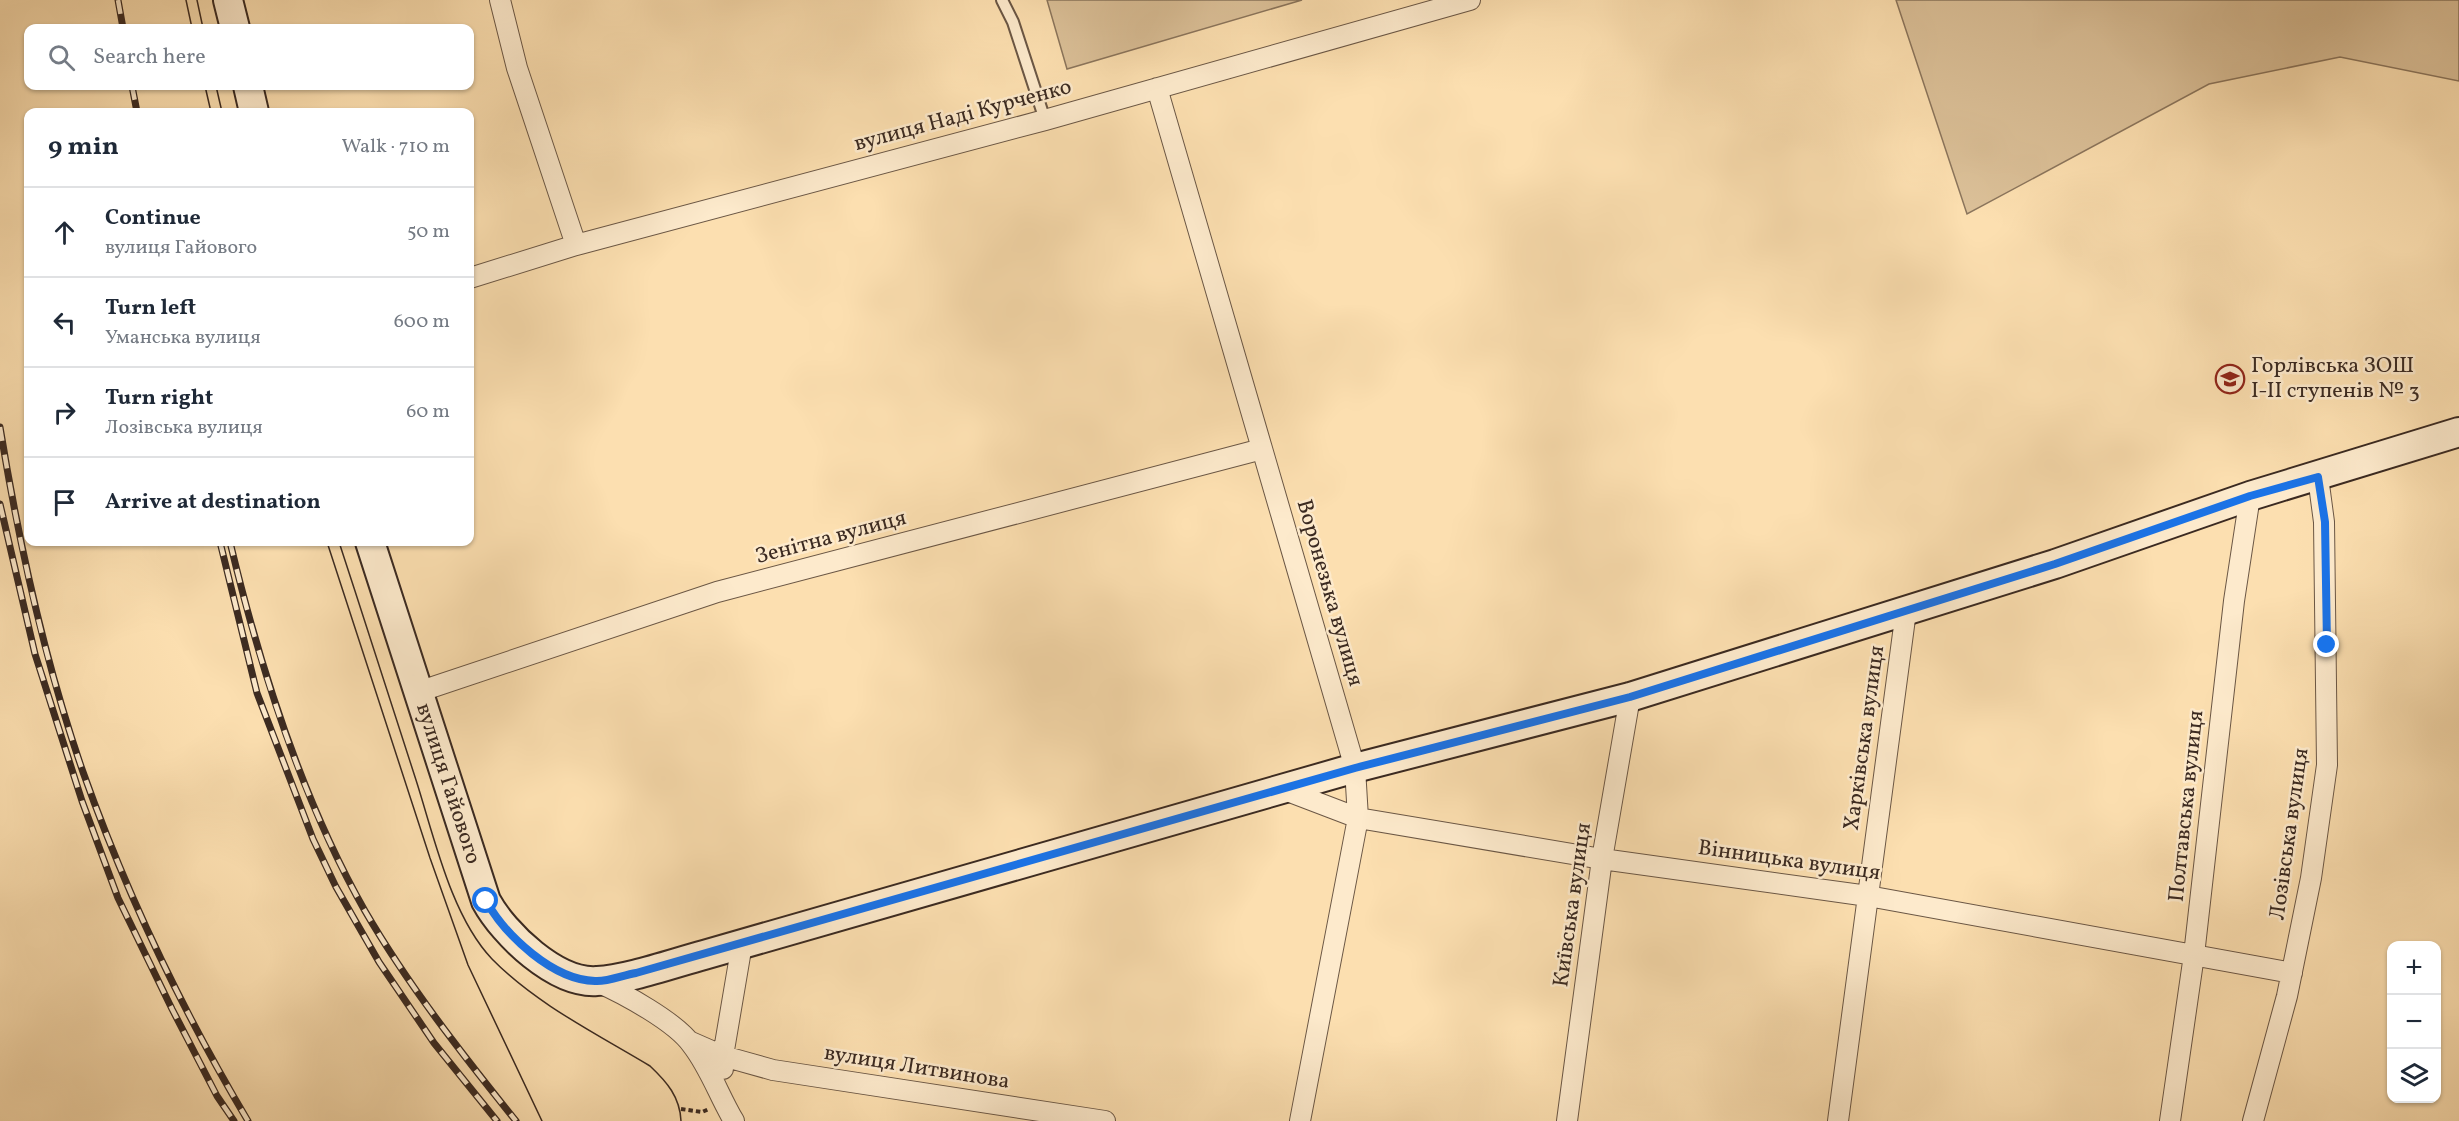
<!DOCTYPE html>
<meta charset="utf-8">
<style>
body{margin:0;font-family:Vollkorn,serif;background:#f2f2f3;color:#1f2937}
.controls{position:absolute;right:18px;bottom:18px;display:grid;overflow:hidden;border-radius:12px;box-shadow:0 2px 4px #0004}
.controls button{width:54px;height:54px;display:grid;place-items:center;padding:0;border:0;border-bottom:2px solid #e0e1e3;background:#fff;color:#1f2937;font:30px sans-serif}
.stop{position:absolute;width:18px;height:18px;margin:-14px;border:4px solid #1a73e8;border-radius:50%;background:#fff}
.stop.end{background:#1a73e8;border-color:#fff;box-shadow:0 2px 6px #0008}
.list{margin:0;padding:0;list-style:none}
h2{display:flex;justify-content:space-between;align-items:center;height:78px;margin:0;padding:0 24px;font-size:26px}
h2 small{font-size:20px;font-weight:400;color:#747a83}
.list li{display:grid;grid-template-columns:39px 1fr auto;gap:18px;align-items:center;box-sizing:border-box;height:90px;padding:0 24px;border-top:2px solid #e0e1e3}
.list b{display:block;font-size:22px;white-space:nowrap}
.list p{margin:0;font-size:20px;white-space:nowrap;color:#747a83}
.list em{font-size:20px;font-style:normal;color:#747a83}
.icon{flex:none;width:33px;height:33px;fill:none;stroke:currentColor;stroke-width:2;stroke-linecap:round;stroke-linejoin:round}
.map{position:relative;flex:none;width:2459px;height:1121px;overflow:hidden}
.search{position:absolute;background:#fff;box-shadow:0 2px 4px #0004;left:24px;top:24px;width:450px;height:66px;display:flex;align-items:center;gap:15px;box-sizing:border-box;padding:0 21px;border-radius:12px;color:#747a83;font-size:22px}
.panel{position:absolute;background:#fff;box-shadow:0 2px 4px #0004;left:24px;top:108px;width:450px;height:438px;border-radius:12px}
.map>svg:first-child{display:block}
.green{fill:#dbc098;stroke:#8b755c;stroke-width:1.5}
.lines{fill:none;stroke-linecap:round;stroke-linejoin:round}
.lane-casing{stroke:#6b5745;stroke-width:14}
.street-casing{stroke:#6b5745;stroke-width:22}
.secondary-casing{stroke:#3b2a21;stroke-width:32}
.path{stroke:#3b2a21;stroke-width:4;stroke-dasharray:4.5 3;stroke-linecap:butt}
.lane{stroke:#fdeacc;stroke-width:10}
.street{stroke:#fdeacc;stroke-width:20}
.secondary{stroke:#fdeacc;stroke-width:28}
.tram{stroke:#3b2a21;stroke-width:1.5}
.rail-casing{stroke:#3b2a21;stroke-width:7}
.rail{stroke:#fdeacc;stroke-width:4.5;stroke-dasharray:14;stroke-linecap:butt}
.route{stroke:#1a73e8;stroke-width:8}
.labels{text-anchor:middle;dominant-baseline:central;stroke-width:5;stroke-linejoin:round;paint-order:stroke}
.street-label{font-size:22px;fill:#3b2a21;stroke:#fdeacc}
.poi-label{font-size:22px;fill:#3b2a21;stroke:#fdeacc;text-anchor:start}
</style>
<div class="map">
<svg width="2459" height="1121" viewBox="0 0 2459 1121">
<rect width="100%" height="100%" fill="#fcdfb0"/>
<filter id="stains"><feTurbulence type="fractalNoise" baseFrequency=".00333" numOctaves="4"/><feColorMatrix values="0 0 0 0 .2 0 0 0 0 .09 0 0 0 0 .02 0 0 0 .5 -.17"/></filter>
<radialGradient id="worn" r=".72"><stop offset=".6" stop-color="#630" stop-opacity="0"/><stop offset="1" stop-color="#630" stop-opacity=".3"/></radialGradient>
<path class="green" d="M1047,0H1302L1067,69Z
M1896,0H2459V81L2340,57L2209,84L1967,214Z"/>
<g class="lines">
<g class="lane-casing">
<path id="lane" d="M1002,0L1013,22L1045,120"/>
</g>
<g class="street-casing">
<path id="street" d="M500,0L517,68L576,245
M1157,88L1355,768L1358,818L1300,1121
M470,278L576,245L1045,120L1470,0
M418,692L717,592L1262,449
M1282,789L1358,818L1602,859L1868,896L2292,973
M597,982C623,993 676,1022 692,1045C710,1068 719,1096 734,1121
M691,1042L723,1056L773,1070L1105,1121
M723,1069V1056L742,944
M1567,1121L1602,859L1630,697
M1838,1121L1906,611
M2170,1121L2194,955L2234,601L2250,496
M2253,1121L2287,996L2311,878L2327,765L2324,522L2318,477"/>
</g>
<g class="secondary-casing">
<g id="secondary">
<path d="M228,0L235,28"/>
<path d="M248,86L254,112"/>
<path id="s1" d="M370,542L486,901C504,934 556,984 597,981C626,980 674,963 704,955L1355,768L1630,697L2055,564L2250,496L2459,432"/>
</g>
</g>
<path class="path" d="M681,1109L702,1112L709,1109"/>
<use href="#lane" class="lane"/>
<use href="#street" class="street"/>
<use href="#secondary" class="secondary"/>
<path class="tram" d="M186,0L192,28
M197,0L203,28
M205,86L211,112
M216,86L222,112
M327,542L430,858L468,965L542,1121
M339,542C365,621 390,700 416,780C434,836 451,916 492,959C536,1004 597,1034 650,1066C667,1082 680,1097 681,1121"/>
<g class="rail-casing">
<path id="rail" d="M118,0L123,28
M132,86L137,112
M0,427C19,544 44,660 83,772C126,893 182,1010 248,1121
M0,504L35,654L82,801L118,898L172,1009L217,1096L234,1121
M220,542L257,693L313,839L336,887L379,962L434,1043L497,1121
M230,542C260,668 301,798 365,911C408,985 462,1054 516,1121"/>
</g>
<use href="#rail" class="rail"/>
</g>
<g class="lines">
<path class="route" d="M486,901C506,936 553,980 595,981C608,982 623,975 636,973L1355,768L1630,697L2055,564L2250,496L2318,477L2325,522L2327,645"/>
</g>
<defs>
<g id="school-ring" transform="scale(1.5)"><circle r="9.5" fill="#fdeacc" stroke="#8f2418" stroke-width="1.5"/><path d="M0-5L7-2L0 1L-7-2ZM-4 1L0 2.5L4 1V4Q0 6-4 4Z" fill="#8f2418"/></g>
</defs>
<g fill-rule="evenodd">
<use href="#school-ring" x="2230" y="379"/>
</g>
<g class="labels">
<g class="street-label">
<text transform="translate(963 116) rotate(-15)">вулиця Наді Курченко</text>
<text transform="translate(831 538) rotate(-15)">Зенітна вулиця</text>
<text transform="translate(1329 593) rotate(74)">Воронезька вулиця</text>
<text transform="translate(1865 738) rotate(-82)">Харківська вулиця</text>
<text stroke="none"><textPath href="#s1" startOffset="254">вулиця Гайового</textPath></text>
<text transform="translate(2187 806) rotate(-84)">Полтавська вулиця</text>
<text transform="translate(2290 834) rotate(-82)">Лозівська вулиця</text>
<text transform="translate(1789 861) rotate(8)">Вінницька вулиця</text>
<text transform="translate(1573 905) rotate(-82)">Київська вулиця</text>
<text transform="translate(917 1068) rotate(9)">вулиця Литвинова</text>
</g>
<g class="poi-label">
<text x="2251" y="366">Горлівська ЗОШ<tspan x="2251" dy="25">І-ІІ ступенів № 3</tspan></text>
</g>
</g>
<rect width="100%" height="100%" filter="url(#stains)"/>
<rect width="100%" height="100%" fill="url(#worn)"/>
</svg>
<div class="controls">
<button>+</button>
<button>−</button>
<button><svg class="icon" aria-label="layers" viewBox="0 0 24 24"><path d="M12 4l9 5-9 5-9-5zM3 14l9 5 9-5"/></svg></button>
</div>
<div class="stop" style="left:486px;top:901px"></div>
<div class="stop end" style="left:2327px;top:645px"></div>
<div class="search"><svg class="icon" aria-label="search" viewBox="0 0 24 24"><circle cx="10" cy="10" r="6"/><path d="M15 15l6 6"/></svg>Search here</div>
<section class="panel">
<h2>9 min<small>Walk · 710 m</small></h2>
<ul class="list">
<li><svg class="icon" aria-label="ahead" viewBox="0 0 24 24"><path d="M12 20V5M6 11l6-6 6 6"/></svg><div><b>Continue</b><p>вулиця Гайового</p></div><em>50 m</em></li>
<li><svg class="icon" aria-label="left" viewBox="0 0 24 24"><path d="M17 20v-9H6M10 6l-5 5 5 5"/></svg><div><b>Turn left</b><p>Уманська вулиця</p></div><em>600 m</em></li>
<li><svg class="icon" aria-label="right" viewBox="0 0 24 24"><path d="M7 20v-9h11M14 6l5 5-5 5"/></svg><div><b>Turn right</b><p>Лозівська вулиця</p></div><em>60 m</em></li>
<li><svg class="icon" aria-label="arrive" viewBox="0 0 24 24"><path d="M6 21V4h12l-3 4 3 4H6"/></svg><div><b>Arrive at destination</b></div></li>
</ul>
</section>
</div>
